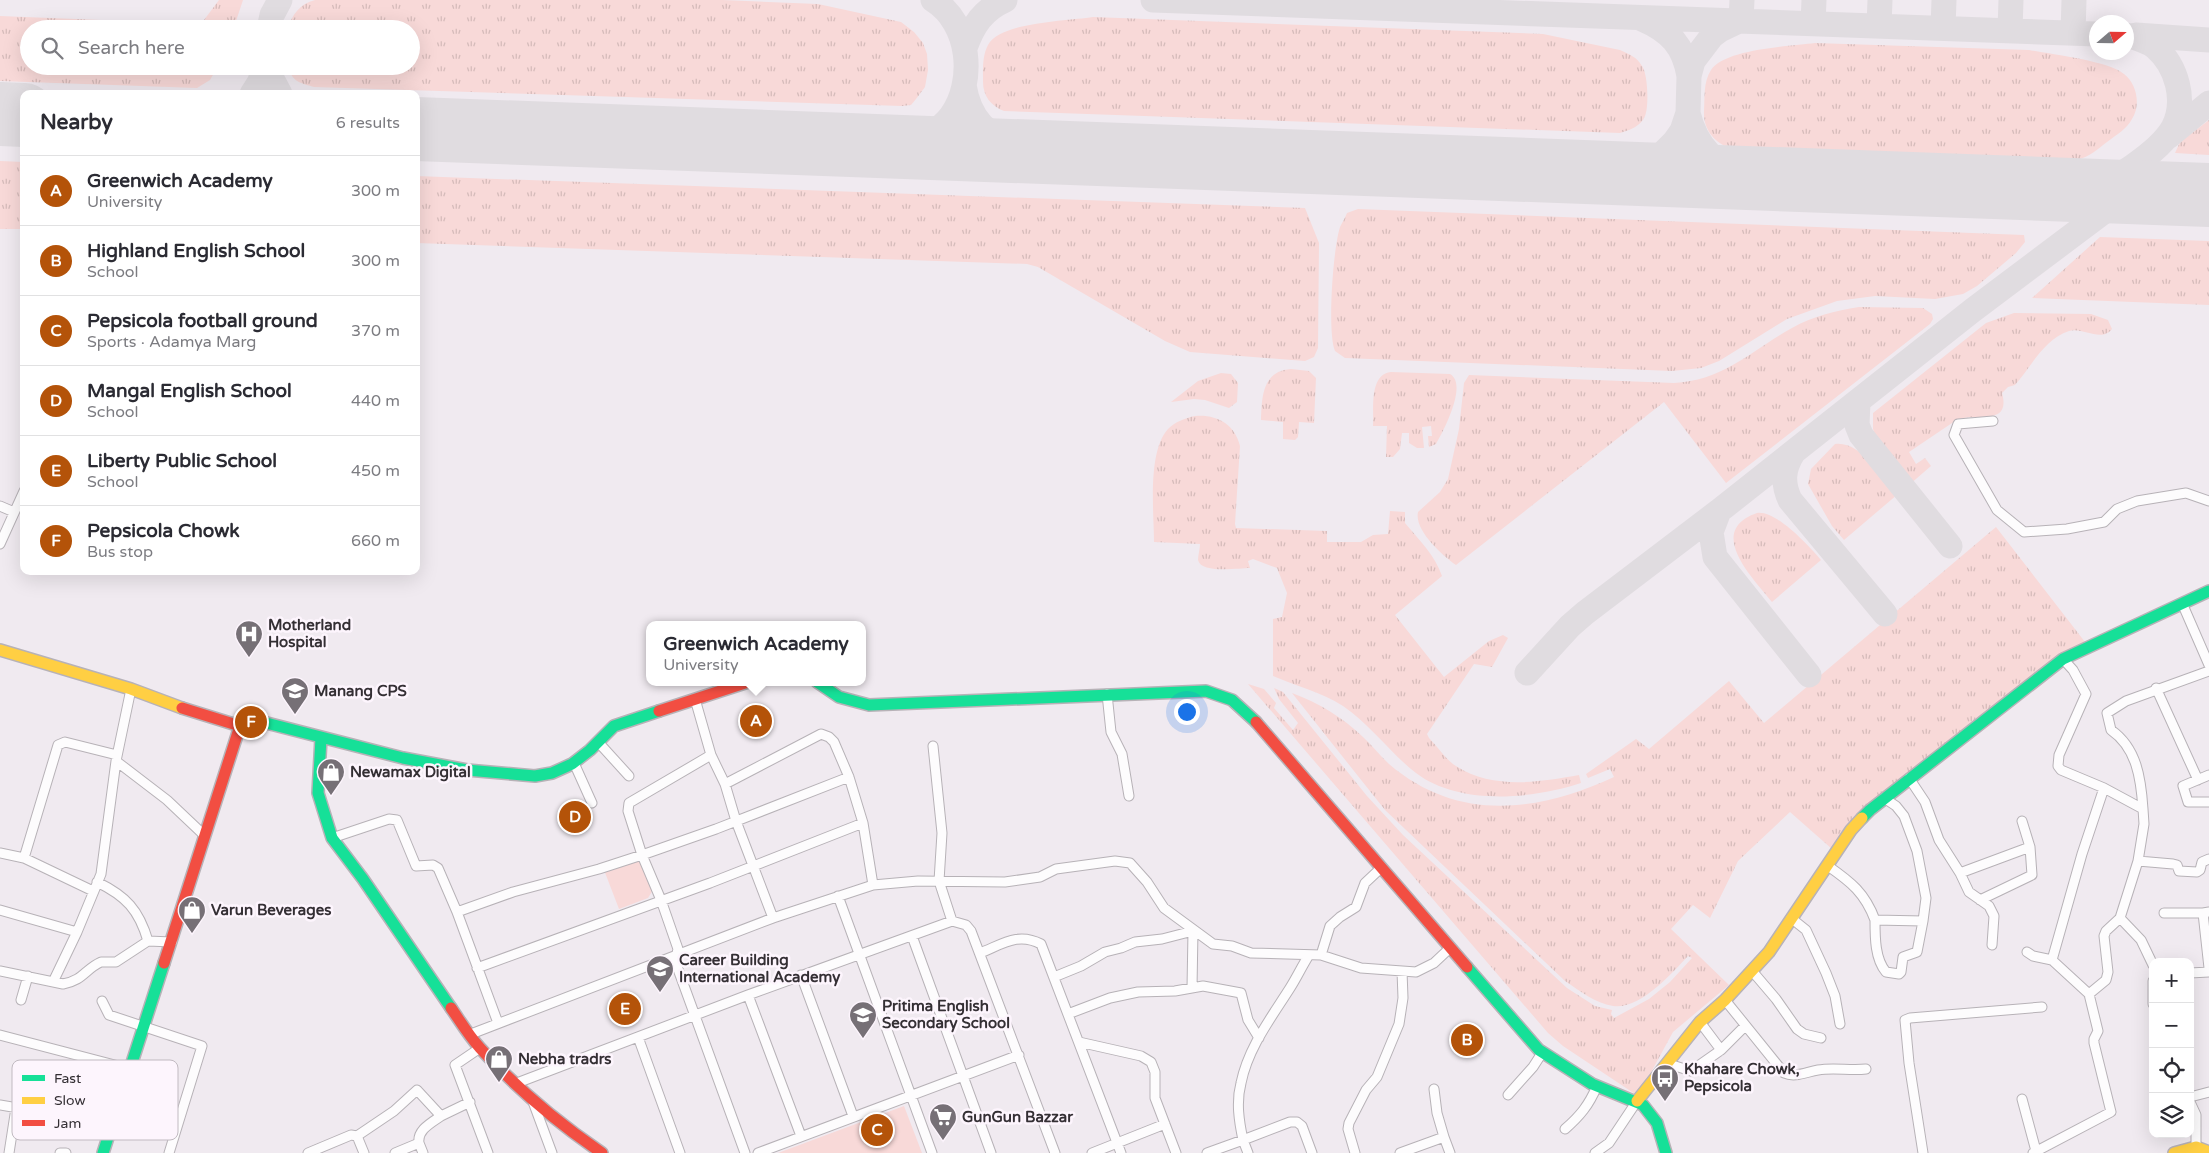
<!DOCTYPE html>
<meta charset="utf-8">
<style>
body{margin:0;font-family:"Varela Round",sans-serif;background:#f7f7f7;color:#2b2b33}
.controls{position:absolute;right:15px;bottom:15px;display:grid;overflow:hidden;border-radius:10px;box-shadow:0 5px 20px #0002}
.controls button{width:45px;height:45px;display:grid;place-items:center;padding:0;border:0;border-bottom:1px solid #e1e1e2;background:#fff;color:#2b2b33;font:25px sans-serif}
.compass{position:absolute;left:2089px;top:15px;width:45px;height:45px;border-radius:50%;background:#fff;box-shadow:0 5px 20px #0002;rotate:70deg}
.you{position:absolute;left:1186px;top:711px;width:18px;height:18px;margin:-12px;border:4px solid #fff;border-radius:50%;background:#1a73e8;box-shadow:0 0 0 8px #1a73e833}
.badge{display:grid;place-items:center;width:32px;height:32px;border-radius:50%;background:#b45309;color:#fff;font-size:16px;font-weight:700}
.pin{position:absolute;translate:-50% -50%;border:2px solid #fff;box-shadow:0 1px 5px #0006}
.popup{position:absolute;left:646px;top:621px;width:220px;height:65px;box-sizing:border-box;display:grid;place-content:center;border-radius:10px;background:#fff;filter:drop-shadow(0 1px 4px #0005);font-size:16px;white-space:nowrap;color:#7c7c81}
.popup b{font-size:19px;color:#2b2b33}
.popup::after{content:'';position:absolute;left:50%;top:100%;margin-left:-10px;border:10px solid transparent;border-top-color:#fff}
.list{margin:0;padding:0;list-style:none}
h2{display:flex;justify-content:space-between;align-items:center;height:65px;margin:0;padding:0 20px;font-size:21px}
h2 small{font-size:16px;font-weight:400;color:#7c7c81}
.list li{display:grid;grid-template-columns:32px 1fr auto;gap:15px;align-items:center;box-sizing:border-box;height:70px;padding:0 20px;border-top:1px solid #e1e1e2}
.list b{display:block;font-size:19px;white-space:nowrap}
.list p{margin:0;font-size:16px;white-space:nowrap;color:#7c7c81}
.list em{font-size:16px;font-style:normal;color:#7c7c81}
.icon{flex:none;width:28px;height:28px;fill:none;stroke:currentColor;stroke-width:2;stroke-linecap:round;stroke-linejoin:round}
.map{position:relative;flex:none;width:2209px;height:1153px;overflow:hidden}
.search{position:absolute;background:#fff;box-shadow:0 5px 20px #0002;left:20px;top:20px;width:400px;height:55px;display:flex;align-items:center;gap:12px;box-sizing:border-box;padding:0 18px;border-radius:28px;color:#7c7c81;font-size:19px}
.panel{position:absolute;background:#fff;box-shadow:0 5px 20px #0002;left:20px;top:90px;width:400px;height:485px;border-radius:10px}
.map>svg:first-child{display:block}
.grass{fill:url(#grass-tufts)}
.green{fill:#f8d9d8}
.lines{fill:none;stroke-linecap:round;stroke-linejoin:round}
.taxiway{stroke:#e0dce0;stroke-width:25}
.runway{stroke:#e0dce0;stroke-width:64}
.street-casing{stroke:#b7b2b7;stroke-width:11}
.fast-casing{stroke:#b7b2b7;stroke-width:14}
.slow-casing{stroke:#b7b2b7;stroke-width:14}
.jam-casing{stroke:#b7b2b7;stroke-width:14}
.street{stroke:#fdfcfd;stroke-width:9}
.fast{stroke:#16e098;stroke-width:11}
.slow{stroke:#ffcf43;stroke-width:11}
.jam{stroke:#f24e42;stroke-width:11}
.labels{text-anchor:middle;dominant-baseline:central;stroke-width:5;stroke-linejoin:round;paint-order:stroke}
.poi-label{font-size:15px;font-weight:bold;fill:#342f34;stroke:#fdf5fd;text-anchor:start}
.key{fill:#fdf5fd;stroke:#c1bac1;stroke-width:1}
.key-label{font-size:14px;fill:#342f34}
</style>
<div class="map">
<svg width="2209" height="1153" viewBox="0 0 2209 1153">
<defs>
<pattern id="grass-tufts" width="24" height="20" patternUnits="userSpaceOnUse" patternTransform="scale(1.25)"><rect width="24" height="20" fill="#f8d9d8"/><path d="M3 7l-1-3M5 7V3M7 7l1-3M15 17l-1-3M17 17v-4M19 17l1-3" fill="none" stroke="#d5bbba"/></pattern>
</defs>
<rect width="100%" height="100%" fill="#f0eaf0"/>
<path class="grass" d="M219,0H243L234,27L29,29V66H218L210,80L197,88L0,81V16L201,24Z
M315,0H723L818,4L901,22L914,32L923,43L927,54L928,70L925,87L916,99L911,105L902,106L314,87C300,83 292,82 288,66H411V29H288C292,14 300,4 315,0Z
M1093,17L1543,34L1620,50C1629,54 1637,57 1642,66C1648,74 1649,107 1645,116C1641,126 1630,130 1620,133L1004,111C991,106 983,96 983,82C983,70 982,56 988,45C1000,22 1068,21 1093,17Z
M1815,43L2029,50C2050,54 2109,61 2124,74C2137,84 2141,105 2132,119C2127,129 2116,135 2107,142C2098,149 2090,156 2078,160L1727,147C1713,141 1703,128 1704,111C1705,98 1703,82 1711,70C1724,49 1790,46 1815,43Z
M2209,120V155L2175,153L2180,142Z
M0,161L24,162V229H0Z
M416,176L1305,208L1319,243L1318,348L1314,357L1305,361L1190,352L1165,341L1038,267L1027,264L416,243Z
M1358,209L2024,235L2025,242L2016,253L1977,286L1963,294L1935,299L1875,296L1837,301L1787,319L1719,361L1701,368L1672,371L1345,358L1335,351C1327,332 1333,249 1340,227C1342,223 1345,218 1347,213Z
M2100,237L2209,241V305L2032,298Z
M1859,307L1923,308L1932,314L1933,319L1930,324L1726,483L1664,402L1456,565C1442,555 1414,530 1418,512L1440,492L1448,479L1459,429L1464,383L1469,375L1674,383C1725,380 1750,351 1792,328C1813,316 1835,311 1859,307Z
M2014,313L2091,314L2108,320L2112,329C2101,343 2083,327 2069,331C2044,339 2031,367 2015,385L2008,387L2002,393C2011,426 1978,413 1958,419L1909,452L1916,464L1925,458L1931,466L1909,485L1876,437L1873,429V413L1986,323Z
M1291,369L1309,371L1316,378L1314,423L1299,422L1298,437L1295,440L1283,439V422L1261,420C1262,397 1262,371 1291,369Z
M1391,372L1450,374C1468,384 1444,430 1436,444L1429,447L1428,436H1432L1431,426L1422,427L1424,448H1417L1409,443V433H1402L1400,449L1393,457H1386L1387,426H1373C1374,409 1369,374 1391,372Z
M1221,373L1231,374L1238,383L1237,402L1229,408L1205,400L1194,399L1171,402L1198,381Z
M1195,416C1216,414 1235,424 1240,446L1235,524L1236,528L1327,531V542H1361L1373,535L1388,534L1390,511L1405,512V523C1419,540 1435,555 1442,576L1395,615L1444,677L1489,641L1503,635L1508,638L1492,667L1474,664L1427,734L1429,738C1438,747 1446,760 1456,766C1493,790 1539,782 1579,775L1581,783C1533,799 1459,806 1416,773C1390,753 1370,724 1343,706C1321,692 1296,686 1273,676V619L1282,617L1287,593L1277,568L1253,559L1248,561L1250,568C1239,568 1201,574 1198,560C1198,555 1200,549 1200,544L1154,542C1154,513 1147,452 1168,429C1175,422 1185,418 1195,416Z
M1835,444C1859,440 1885,478 1898,494L1844,540L1832,526L1808,484L1811,469Z
M1757,513C1776,510 1809,546 1821,560L1772,602C1753,578 1705,531 1757,513Z
M1996,527L2085,642L2050,661L1932,753L1909,772L1832,849L1790,812L1738,861L1710,918L1693,905L1671,929L1729,985L1673,1032L1649,1076L1635,1094L1563,1046L1548,1033L1248,684L1264,689L1276,703L1274,708L1293,730L1298,723L1279,699L1274,688L1283,692L1367,796L1403,835L1567,988L1595,1006L1612,1010L1611,1014L1614,1018L1649,999L1670,982L1692,958L1688,956C1672,973 1640,1010 1613,1006C1595,1003 1580,991 1565,981L1385,810L1292,693C1319,703 1342,717 1363,737C1372,745 1380,756 1389,764C1458,823 1538,812 1614,777L1610,769L1588,778L1586,774L1636,739L1649,749L1729,681L1764,723Z"/>
<path class="green" d="M634,861H639L653,890L648,898L619,909L604,870Z
M904,1106L922,1153H778Z"/>
<g class="lines">
<path class="taxiway" d="M1153,0L2096,34
M1642,19C1670,31 1684,46 1689,76
M1813,23L1814,0
M1879,26L1880,0
M1943,28L1944,0
M269,29L272,15L280,0
M2010,30L2011,0
M2073,33L2074,0
M2136,35L2209,40
M965,48C973,25 983,10 1005,0
M269,66L272,79L280,94
M964,85C970,123 988,133 1019,151
M252,94L259,83L266,66
M1688,113C1696,147 1717,168 1750,178
M2168,137L2209,103
M903,147C921,139 939,132 951,116C976,81 970,23 933,0
M1623,173L1659,157L1675,141L1682,131L1688,113L1689,76L1693,61L1712,36L1720,30L1741,20L1742,0
M2083,191C2109,186 2160,151 2173,128C2187,101 2177,66 2155,47C2147,41 2136,38 2126,35
M1858,402L1857,425L1861,435L1950,546
M1793,453C1783,469 1782,483 1790,500L1885,614
M1527,673L1570,626L1585,613L1719,511
M1809,675L1715,557L1711,532L1719,511L1973,310L2130,192"/>
<path class="runway" d="M0,114L24,115
M416,129L2209,195"/>
<g class="street-casing">
<path id="street" d="M1993,421L1958,424L1954,435L1997,510L2024,532L2067,529L2104,522L2117,509L2137,501L2186,493L2209,501
M0,506L14,512
M0,544L24,491
M2182,603L2209,665
M2063,659L2073,670L2086,694L2059,755L2058,766L2061,770L2104,788L2143,809L2144,824L2138,861L2120,918L2106,931L2104,936L2108,972L2106,980L2089,994
M2156,688L2198,780
M1107,694L1111,732L1122,754L1129,796
M695,699L711,755L725,784L736,821L773,918
M599,743L629,776
M933,746L942,833L939,881L952,921L966,925L971,931L1055,1153
M711,755L629,803L628,811L642,855L661,900L678,949L675,961L745,1153
M116,761L167,800L205,836
M574,763L592,803
M2209,775L2183,786L2188,802H2209
M1909,778L1925,802L1939,840L1960,873L1969,892L1989,906L1994,916L1992,945
M725,784L821,734L829,737L834,742L849,777L863,823L873,885
M1884,798L1896,806L1904,816L1917,851L1926,898L1923,921
M2143,809C2141,779 2137,748 2111,730L2107,713L2126,701L2209,671
M332,838L389,819L397,820L416,866L433,865L438,868L457,912L498,1023
M0,853L24,858L93,891
M24,858L58,745L65,742L117,755
M2138,861L2173,864L2177,865L2179,871L2197,872L2200,870L2202,862L2209,859
M1828,866C1851,882 1865,893 1875,920L1923,921L1917,952L1903,957L1901,972L1899,974L1886,972C1875,959 1875,938 1875,920
M1960,873L2030,847
M97,882C126,896 139,910 148,941
M838,896L932,1153
M1980,900L2032,875L2030,847L2022,821
M0,910L77,932L101,874L116,761L131,689
M457,912L513,892L599,869L642,855L716,829L849,777
M2209,912L2203,913L2209,968
M2164,913H2203
M1791,918L1806,930L1826,973L1835,996L1840,1024
M2120,918L2141,940L2153,965
M912,936L991,1153
M2027,952L2033,956L2052,960L2089,994L2098,1031L2094,1039V1043L2111,1112L2033,1153
M980,953C1003,944 1018,932 1041,944L1121,1153
M1321,955L1330,926L1340,917L1356,907L1365,883L1381,868
M2052,960L2082,854L2104,788
M477,968L710,883L863,823
M0,971L63,984C84,980 85,969 101,962H116L148,941L172,942
M1753,972L1776,999L1797,1029L1804,1034L1821,1038
M2190,973L2209,972
M801,975L853,1116
M1054,977L1081,966L1105,952L1121,948L1135,942L1162,939L1193,931L1192,988
M2153,981V1004
M53,982L77,932
M748,995L801,1136
M21,1000L28,976
M1725,1000L1784,1073C1795,1078 1806,1072 1818,1070C1834,1067 1850,1071 1866,1069
M102,1001L109,1015L202,1046L169,1153
M1068,1014L1110,998L1138,992L1175,991L1203,986L1241,993L1248,1020L1259,1038
M471,1034L773,918L873,885L918,881L1005,882L1040,877L1056,869L1115,861L1130,863L1147,882L1164,908L1213,944L1232,946L1251,953L1321,955L1361,968L1416,972L1434,963L1450,948
M0,1035L130,1069
M638,1037L680,1153
M1079,1042L1141,1056L1151,1062L1155,1072V1098L1176,1153
M480,1048L455,1065L488,1153
M1721,1050L1745,1026
M1669,1064L1691,1071L1721,1050L1700,1022
M517,1083L748,995L952,921
M1434,1089L1437,1113L1444,1137
M1508,1095L1533,1067L1542,1053
M2190,1097L2209,1092
M532,1099L552,1153
M2022,1099L2036,1151
M2190,1102L2196,1115V1147
M0,1105L53,1114L111,1128
M1565,1129C1580,1116 1589,1105 1597,1086
M357,1136L394,1111L417,1090L441,1116L470,1102
M419,1143L423,1153
M9,1153L16,1108
M60,1153H66
M308,1153L351,1135L357,1136L364,1153
M395,1153L419,1143C417,1130 431,1123 441,1116
M758,1153L1019,1055
M1092,1153L1165,1124
M1207,1153L1243,1140C1239,1121 1236,1102 1241,1083C1248,1048 1271,1018 1290,988C1297,977 1302,966 1309,955
M1248,1153L1243,1140L1290,1122H1297L1302,1126L1312,1153
M1355,1153L1348,1129L1349,1123L1366,1090L1377,1077L1399,1024L1403,998L1402,971
M1400,1153L1444,1137L1450,1153
M1595,1153L1609,1143L1637,1101
M1923,1153L1909,1063L1905,1020L1910,1018L2042,1007"/>
</g>
<g class="fast-casing">
<path id="fast" d="M817,682L839,697L869,705L1206,691L1232,700L1256,722
M240,726L243,717L403,758L467,770L535,776L552,773L572,764L590,750L614,726L659,711
M321,738L318,793L332,838L363,879L451,1008
M1862,818L1870,810L2063,659L2209,591
M1467,967L1539,1050L1592,1084L1643,1105L1657,1123L1666,1153
M103,1153L164,963"/>
</g>
<g class="slow-casing">
<path id="slow" d="M0,650L131,689L182,708
M1637,1101L1700,1022L1725,1000L1769,952L1851,830L1862,818
M2174,1153L2196,1147L2209,1152"/>
</g>
<g class="jam-casing">
<path id="jam" d="M659,711L748,682
M1256,722L1467,967
M164,963L240,726L182,708
M451,1008C460,1021 469,1036 480,1048C516,1088 558,1123 602,1153"/>
</g>
<use href="#street" class="street"/>
<use href="#fast" class="fast"/>
<use href="#slow" class="slow"/>
<use href="#jam" class="jam"/>
</g>
<defs>
<g id="hospital-pin" transform="scale(1.4375)"><path d="M0 17L-7.5 6A9.5 9.5 0 1 1 7.5 6Z" fill="#767076" stroke="#fdf5fd"/><path d="M-5-5h3v3.5h4V-5h3V5h-3V1.5h-4V5h-3Z" fill="#fff"/></g>
<g id="school-pin" transform="scale(1.4375)"><path d="M0 17L-7.5 6A9.5 9.5 0 1 1 7.5 6Z" fill="#767076" stroke="#fdf5fd"/><path d="M0-5L7-2L0 1L-7-2ZM-4 1L0 2.5L4 1V4Q0 6-4 4Z" fill="#fff"/></g>
<g id="shop-pin" transform="scale(1.4375)"><path d="M0 17L-7.5 6A9.5 9.5 0 1 1 7.5 6Z" fill="#767076" stroke="#fdf5fd"/><path d="M-5-2.5h2.3a2.7 3.5 0 0 1 5.4 0H5L5.5 6h-11ZM-1.5-2.5h3a1.5 2.3 0 0 0-3 0Z" fill="#fff"/></g>
<g id="bus-pin" transform="scale(1.4375)"><path d="M0 17L-7.5 6A9.5 9.5 0 1 1 7.5 6Z" fill="#767076" stroke="#fdf5fd"/><path d="M-5-6H5V4H4V6H2V4H-2V6H-4V4H-5ZM-3.5-4V0h7V-4ZM-3.5 1.2v1.5H-2V1.2ZM2 1.2v1.5H3.5V1.2Z" fill="#fff"/></g>
<g id="supermarket-pin" transform="scale(1.4375)"><path d="M0 17L-7.5 6A9.5 9.5 0 1 1 7.5 6Z" fill="#767076" stroke="#fdf5fd"/><path d="M-6-5.5h2.5l.6 2H6L4.5 2H-2.5L-4.4-4H-6ZM-1.5 3.2a1.3 1.3 0 1 0 .1 0ZM3 3.2a1.3 1.3 0 1 0 .1 0Z" fill="#fff"/></g>
</defs>
<g fill-rule="evenodd">
<use href="#hospital-pin" x="249" y="634"/>
<use href="#school-pin" x="295" y="691"/>
<use href="#shop-pin" x="331" y="772"/>
<use href="#shop-pin" x="192" y="910"/>
<use href="#school-pin" x="660" y="969"/>
<use href="#school-pin" x="863" y="1015"/>
<use href="#shop-pin" x="499" y="1059"/>
<use href="#bus-pin" x="1665" y="1078"/>
<use href="#supermarket-pin" x="943" y="1117"/>
</g>
<g class="labels">
<g class="poi-label">
<text x="268" y="625">Motherland<tspan x="268" dy="17">Hospital</tspan></text>
<text x="314" y="691">Manang CPS</text>
<text x="350" y="772">Newamax Digital</text>
<text x="211" y="910">Varun Beverages</text>
<text x="679" y="960">Career Building<tspan x="679" dy="17">International Academy</tspan></text>
<text x="882" y="1006">Pritima English<tspan x="882" dy="17">Secondary School</tspan></text>
<text x="518" y="1059">Nebha tradrs</text>
<text x="1684" y="1069">Khahare Chowk,<tspan x="1684" dy="17">Pepsicola</tspan></text>
<text x="962" y="1117">GunGun Bazzar</text>
</g>
</g>
<rect x="12" y="1060" width="166" height="80" rx="8" class="key"/>
<rect x="22" y="1075" width="23" height="6" fill="#16e098"/>
<rect x="22" y="1097" width="23" height="7" fill="#ffcf43"/>
<rect x="22" y="1120" width="23" height="6" fill="#f24e42"/>
<g class="key-label">
<text x="54" y="1083">Fast</text>
<text x="54" y="1105">Slow</text>
<text x="54" y="1128">Jam</text>
</g>
</svg>
<div class="controls">
<button>+</button>
<button>−</button>
<button><svg class="icon" aria-label="locate" viewBox="0 0 24 24"><circle cx="12" cy="12" r="6"/><path d="M12 2v4M12 18v4M2 12h4M18 12h4"/></svg></button>
<button><svg class="icon" aria-label="layers" viewBox="0 0 24 24"><path d="M12 4l9 5-9 5-9-5zM3 14l9 5 9-5"/></svg></button>
</div>
<svg class="compass" viewBox="-18 -18 36 36"><path d="M0-13l5 13h-10z" fill="#e53935"/><path d="M0 13l5-13h-10z" fill="#7c7c81"/></svg>
<div class="you"></div>
<div class="pin badge" style="left:756px;top:721px">A</div>
<div class="popup"><b>Greenwich Academy</b>University</div>
<div class="pin badge" style="left:1467px;top:1040px">B</div>
<div class="pin badge" style="left:877px;top:1130px">C</div>
<div class="pin badge" style="left:575px;top:817px">D</div>
<div class="pin badge" style="left:625px;top:1009px">E</div>
<div class="pin badge" style="left:251px;top:722px">F</div>
<div class="search"><svg class="icon" aria-label="search" viewBox="0 0 24 24"><circle cx="10" cy="10" r="6"/><path d="M15 15l6 6"/></svg>Search here</div>
<section class="panel">
<h2>Nearby<small>6 results</small></h2>
<ul class="list">
<li><span class="badge">A</span><div><b>Greenwich Academy</b><p>University</p></div><em>300 m</em></li>
<li><span class="badge">B</span><div><b>Highland English School</b><p>School</p></div><em>300 m</em></li>
<li><span class="badge">C</span><div><b>Pepsicola football ground</b><p>Sports · Adamya Marg</p></div><em>370 m</em></li>
<li><span class="badge">D</span><div><b>Mangal English School</b><p>School</p></div><em>440 m</em></li>
<li><span class="badge">E</span><div><b>Liberty Public School</b><p>School</p></div><em>450 m</em></li>
<li><span class="badge">F</span><div><b>Pepsicola Chowk</b><p>Bus stop</p></div><em>660 m</em></li>
</ul>
</section>
</div>
